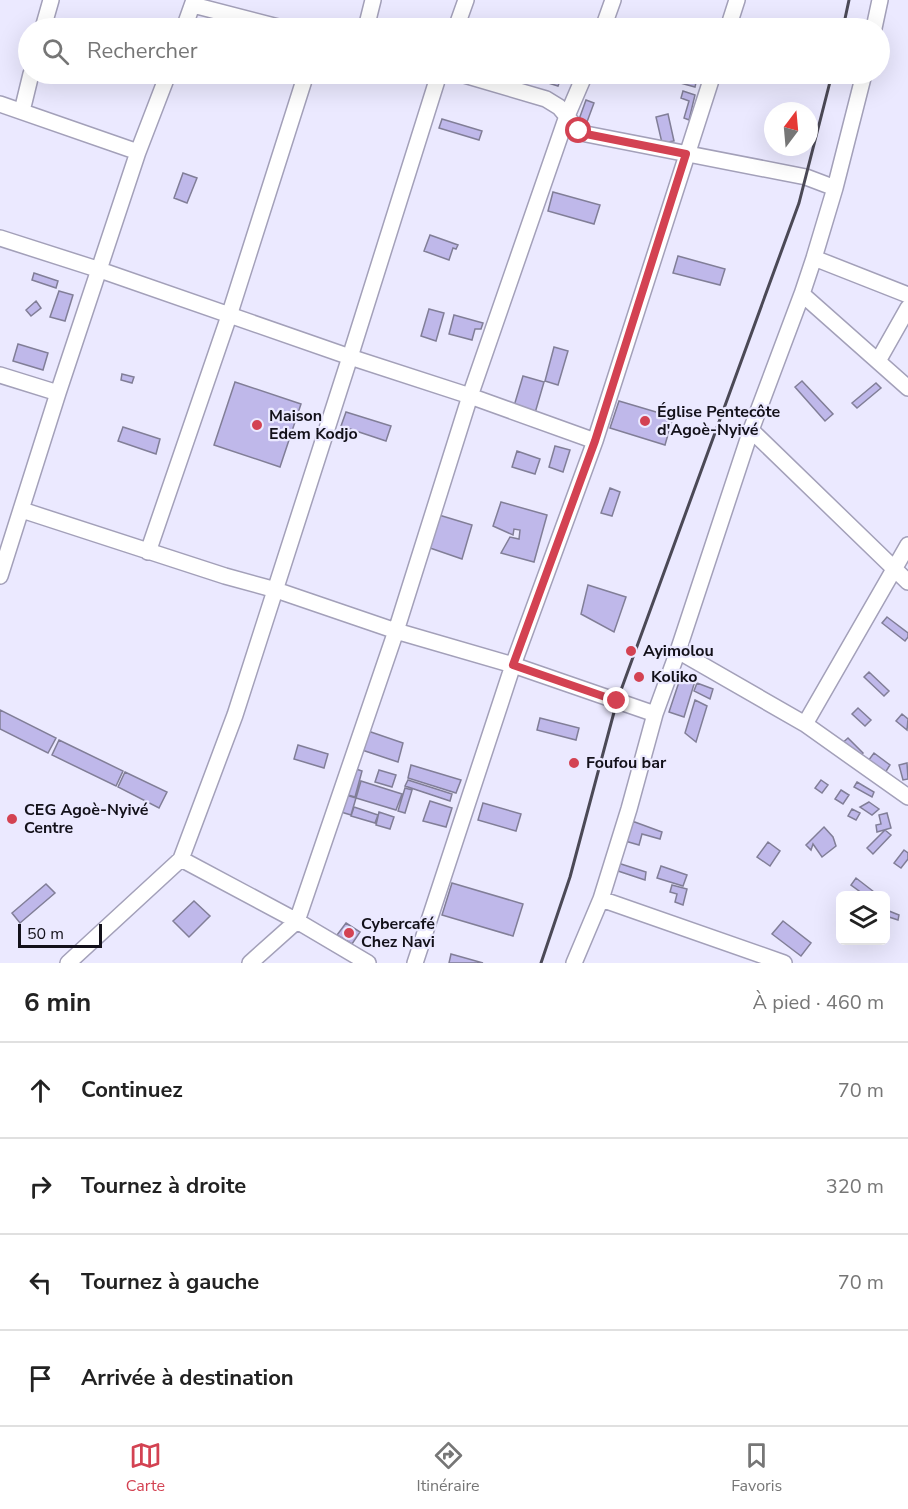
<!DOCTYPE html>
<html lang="fr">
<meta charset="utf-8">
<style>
body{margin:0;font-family:"Nunito Sans",sans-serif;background:#f2f2f2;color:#222}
.controls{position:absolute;right:18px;bottom:18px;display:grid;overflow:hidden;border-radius:9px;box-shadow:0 6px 24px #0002}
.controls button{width:54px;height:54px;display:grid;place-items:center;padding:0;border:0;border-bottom:2px solid #e0e0e0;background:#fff;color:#222;font:30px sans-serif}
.compass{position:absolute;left:764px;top:102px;width:54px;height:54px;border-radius:50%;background:#fff;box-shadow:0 6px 24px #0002;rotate:16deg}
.scale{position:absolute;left:18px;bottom:15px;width:84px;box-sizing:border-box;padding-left:6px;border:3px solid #13111a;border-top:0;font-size:16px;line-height:21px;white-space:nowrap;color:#13111a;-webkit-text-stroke:4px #ebe9ff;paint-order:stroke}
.stop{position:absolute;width:18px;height:18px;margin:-14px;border:4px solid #d34252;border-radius:50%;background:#fff}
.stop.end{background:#d34252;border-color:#fff;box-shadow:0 2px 6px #0008}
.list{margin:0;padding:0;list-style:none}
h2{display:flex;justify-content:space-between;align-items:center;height:78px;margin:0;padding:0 24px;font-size:26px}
h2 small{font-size:20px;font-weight:400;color:#767676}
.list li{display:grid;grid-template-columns:39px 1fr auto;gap:18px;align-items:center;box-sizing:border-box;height:96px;padding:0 24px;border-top:2px solid #e0e0e0}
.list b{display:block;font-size:22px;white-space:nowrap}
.list em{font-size:20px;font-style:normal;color:#767676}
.icon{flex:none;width:33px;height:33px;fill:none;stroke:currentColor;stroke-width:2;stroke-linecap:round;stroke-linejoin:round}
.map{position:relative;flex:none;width:908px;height:963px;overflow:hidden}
.search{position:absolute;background:#fff;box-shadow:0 6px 24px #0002;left:18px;right:18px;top:18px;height:66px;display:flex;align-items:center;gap:15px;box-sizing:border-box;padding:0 21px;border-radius:33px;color:#767676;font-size:22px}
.sheet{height:462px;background:#fff}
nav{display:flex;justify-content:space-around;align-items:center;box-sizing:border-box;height:84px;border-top:2px solid #e0e0e0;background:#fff;font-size:16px;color:#767676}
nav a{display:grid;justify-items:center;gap:3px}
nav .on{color:#d34252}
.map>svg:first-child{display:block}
.building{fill:#bfb8ea;stroke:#817e97;stroke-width:1.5}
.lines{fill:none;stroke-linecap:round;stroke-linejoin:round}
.minor-casing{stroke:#a3a0b9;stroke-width:18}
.minor{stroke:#fff;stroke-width:15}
.rail{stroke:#4b4956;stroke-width:3}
.route{stroke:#d34252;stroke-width:8}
.poi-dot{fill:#d34252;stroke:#ebe9ff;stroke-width:2}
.labels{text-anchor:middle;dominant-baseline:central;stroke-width:4.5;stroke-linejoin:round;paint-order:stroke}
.poi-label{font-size:16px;font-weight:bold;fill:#13111a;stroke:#ebe9ff;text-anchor:start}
</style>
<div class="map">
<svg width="908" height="963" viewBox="0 0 908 963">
<rect width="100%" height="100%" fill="#ebe9ff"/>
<path class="building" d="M108,19L122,23L120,28H105Z
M75,74H90L88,81L74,77Z
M547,74L561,78L558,86L545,82Z
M648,74H677L689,77L690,74H698L695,87Z
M683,91L695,95L689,120L684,118L689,101L681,98Z
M586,100L594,103L584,130L577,125Z
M668,114L674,141L662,143L656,117Z
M442,119L482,131L479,140L439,128Z
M183,173L197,178L187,203L174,198Z
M553,192L600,205L594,224L548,211Z
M430,235L458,245L456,249L453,248L449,260L424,251Z
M678,256L725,269L720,285L673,273Z
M34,273L58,281L56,288L32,280Z
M59,291L73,295L65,321L50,317Z
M36,301L41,308L31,316L26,310Z
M429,309L444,313L436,341L421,336Z
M454,315L483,323L481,329H475L472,340L449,334Z
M18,344L48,353L43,370L13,361Z
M554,347L568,351L558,385L545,381Z
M122,374L134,377L132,383L121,380Z
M523,376L544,382L535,413L514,406Z
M802,381L833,414L825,421L795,387Z
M235,382L301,404L280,467L214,445Z
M876,383L881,388L857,408L852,403Z
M619,401L673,417L665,445L610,428Z
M346,412L391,426L386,441L341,426Z
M123,427L160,439L156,454L118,441Z
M555,446L570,450L563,472L549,467Z
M517,451L540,459L535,474L512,467Z
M610,488L620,492L612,516L601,513Z
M501,502L547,515L534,562L501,553L510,537L519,539L520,530L514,529L513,535L493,526Z
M439,515L472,525L462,559L430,548Z
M588,585L626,597L614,632L581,614Z
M887,617L908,633V637L905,641L882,623Z
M869,672L889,691L884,696L864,677Z
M681,676L695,681L684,717L669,712Z
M697,683L713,689L710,699L694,691Z
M695,700L707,706L696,742L685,733Z
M858,708L871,720L865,726L852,714Z
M0,710L56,738L48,753L0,729Z
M902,714L908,719L907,730L896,721Z
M540,718L579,728L576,740L537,730Z
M368,731L403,743L398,762L362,750Z
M848,738L863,753L860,756L839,746Z
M59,740L123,771L116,786L52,755Z
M298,745L328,754L324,768L294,759Z
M874,753L890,765L885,773L868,761Z
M907,763L908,779L903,780L899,765Z
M411,765L461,780L456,793L408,778Z
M356,769L362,771L355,797L348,795Z
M379,770L396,775L392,787L375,782Z
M125,772L167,792L159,808L118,787Z
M408,780L452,794L450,801L405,786Z
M821,780L828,785L822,793L815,788Z
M361,781L402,794L396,810L356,798Z
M857,782L874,792L872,797L854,787Z
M405,788L412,790L405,813L398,811Z
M841,790L849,795L843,804L835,799Z
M346,795L356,798L351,815L341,812Z
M430,801L452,808L446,827L423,821Z
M869,802L879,809L872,815L860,807Z
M483,803L521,814L516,831L478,820Z
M354,807L378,815L375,823L351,816Z
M852,809L860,813L856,820L848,816Z
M379,812L394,817L390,829L376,825Z
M887,813L891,828L877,832L876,825L881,824L879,815Z
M632,821L662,832L660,839L642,834L639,845L625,841Z
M824,827L833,837L836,846L822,857L813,844L811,850L806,845Z
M885,830L891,835L873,854L867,848Z
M768,842L780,851L770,866L757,857Z
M904,850L908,853V859L901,868L894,863Z
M618,863L646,872L645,880L615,870Z
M661,866L687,875L683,886L657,878Z
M856,878L878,895V896H866L851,885Z
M452,883L523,904L513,936L442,915Z
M46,884L55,893L20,923L12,913Z
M672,885L687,889L683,905L675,902L677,894L670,892Z
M194,901L210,916L189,937L173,921Z
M889,911L899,915L898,920L886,916Z
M783,921L811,943L801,956L772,934Z
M346,923L360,932L352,944L337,935Z
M451,954L483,963H449Z"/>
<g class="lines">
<g class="minor-casing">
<path id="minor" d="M193,5L282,28
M43,28L51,0
M184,28L194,0
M366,28L373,0
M456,28L466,0
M603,28L613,0
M728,28L737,0
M874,28L880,0
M461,74L546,99L559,107L579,131L586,134L806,177L835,188
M0,104L138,152
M22,111L31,74
M0,238L100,270L350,357L470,396L595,441
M814,258L908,295
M802,294L908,388
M878,361L908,308
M0,375L58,393
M751,430L908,582
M22,510L225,576L276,590L396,631L513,665L655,714
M148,552L229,316L306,74
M0,576L58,393L138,152L168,74
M678,651L805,724L908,797
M805,724L908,545
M601,899L784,963
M68,963L181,859
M250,963L297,921L396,631L470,396L567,116L585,74
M368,963L297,921L181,859L235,715L350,357L439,74
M415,963L513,665L595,441L713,74
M574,963L601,899L629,809L655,714L678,651L751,430L802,294L814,258L835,188L864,74"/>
</g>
<use href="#minor" class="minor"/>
<path class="rail" d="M843,28L849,0
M541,963L570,877L617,701L799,203L832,74"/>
</g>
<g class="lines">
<path class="route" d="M579,131L586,134L686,154L595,441L513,665L617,701"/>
</g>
<g class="poi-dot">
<circle cx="645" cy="421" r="6"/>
<circle cx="257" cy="425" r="6"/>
<circle cx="631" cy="651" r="6"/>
<circle cx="639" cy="677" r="6"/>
<circle cx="574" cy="763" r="6"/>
<circle cx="12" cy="819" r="6"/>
<circle cx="349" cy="933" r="6"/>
</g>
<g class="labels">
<g class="poi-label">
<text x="657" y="412">Église Pentecôte<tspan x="657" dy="18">d'Agoè-Nyivé</tspan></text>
<text x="269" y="416">Maison<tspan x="269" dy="18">Edem Kodjo</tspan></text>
<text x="643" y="651">Ayimolou</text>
<text x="651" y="677">Koliko</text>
<text x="586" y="763">Foufou bar</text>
<text x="24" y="810">CEG Agoè-Nyivé<tspan x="24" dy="18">Centre</tspan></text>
<text x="361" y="924">Cybercafé<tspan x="361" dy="18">Chez Navi</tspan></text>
</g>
</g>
</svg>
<div class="controls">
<button><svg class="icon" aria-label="layers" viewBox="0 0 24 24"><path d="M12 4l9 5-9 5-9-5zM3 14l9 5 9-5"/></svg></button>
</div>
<svg class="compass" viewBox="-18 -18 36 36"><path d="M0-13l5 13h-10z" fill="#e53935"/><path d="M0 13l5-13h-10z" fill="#767676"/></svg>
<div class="scale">50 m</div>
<div class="stop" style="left:579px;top:131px"></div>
<div class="stop end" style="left:617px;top:701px"></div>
<div class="search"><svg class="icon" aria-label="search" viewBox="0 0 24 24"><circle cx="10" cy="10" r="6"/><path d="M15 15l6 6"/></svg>Rechercher</div>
</div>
<section class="sheet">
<h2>6 min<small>À pied · 460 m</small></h2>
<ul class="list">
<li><svg class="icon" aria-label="ahead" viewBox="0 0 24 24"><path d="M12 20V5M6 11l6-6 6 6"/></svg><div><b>Continuez</b></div><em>70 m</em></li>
<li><svg class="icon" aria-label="right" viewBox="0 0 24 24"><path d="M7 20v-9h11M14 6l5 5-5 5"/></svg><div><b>Tournez à droite</b></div><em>320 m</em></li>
<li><svg class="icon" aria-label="left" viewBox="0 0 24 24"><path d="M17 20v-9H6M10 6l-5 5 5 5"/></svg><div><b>Tournez à gauche</b></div><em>70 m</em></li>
<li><svg class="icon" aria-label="arrive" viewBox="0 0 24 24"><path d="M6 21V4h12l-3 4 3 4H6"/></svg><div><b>Arrivée à destination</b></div></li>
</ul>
</section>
<nav>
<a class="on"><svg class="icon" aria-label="map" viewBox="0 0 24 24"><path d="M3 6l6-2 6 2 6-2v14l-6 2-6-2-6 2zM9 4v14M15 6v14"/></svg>Carte</a>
<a><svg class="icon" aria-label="directions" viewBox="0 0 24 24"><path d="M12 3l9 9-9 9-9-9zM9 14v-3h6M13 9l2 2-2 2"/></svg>Itinéraire</a>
<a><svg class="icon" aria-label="saved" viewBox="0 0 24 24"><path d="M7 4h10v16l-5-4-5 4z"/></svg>Favoris</a>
</nav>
